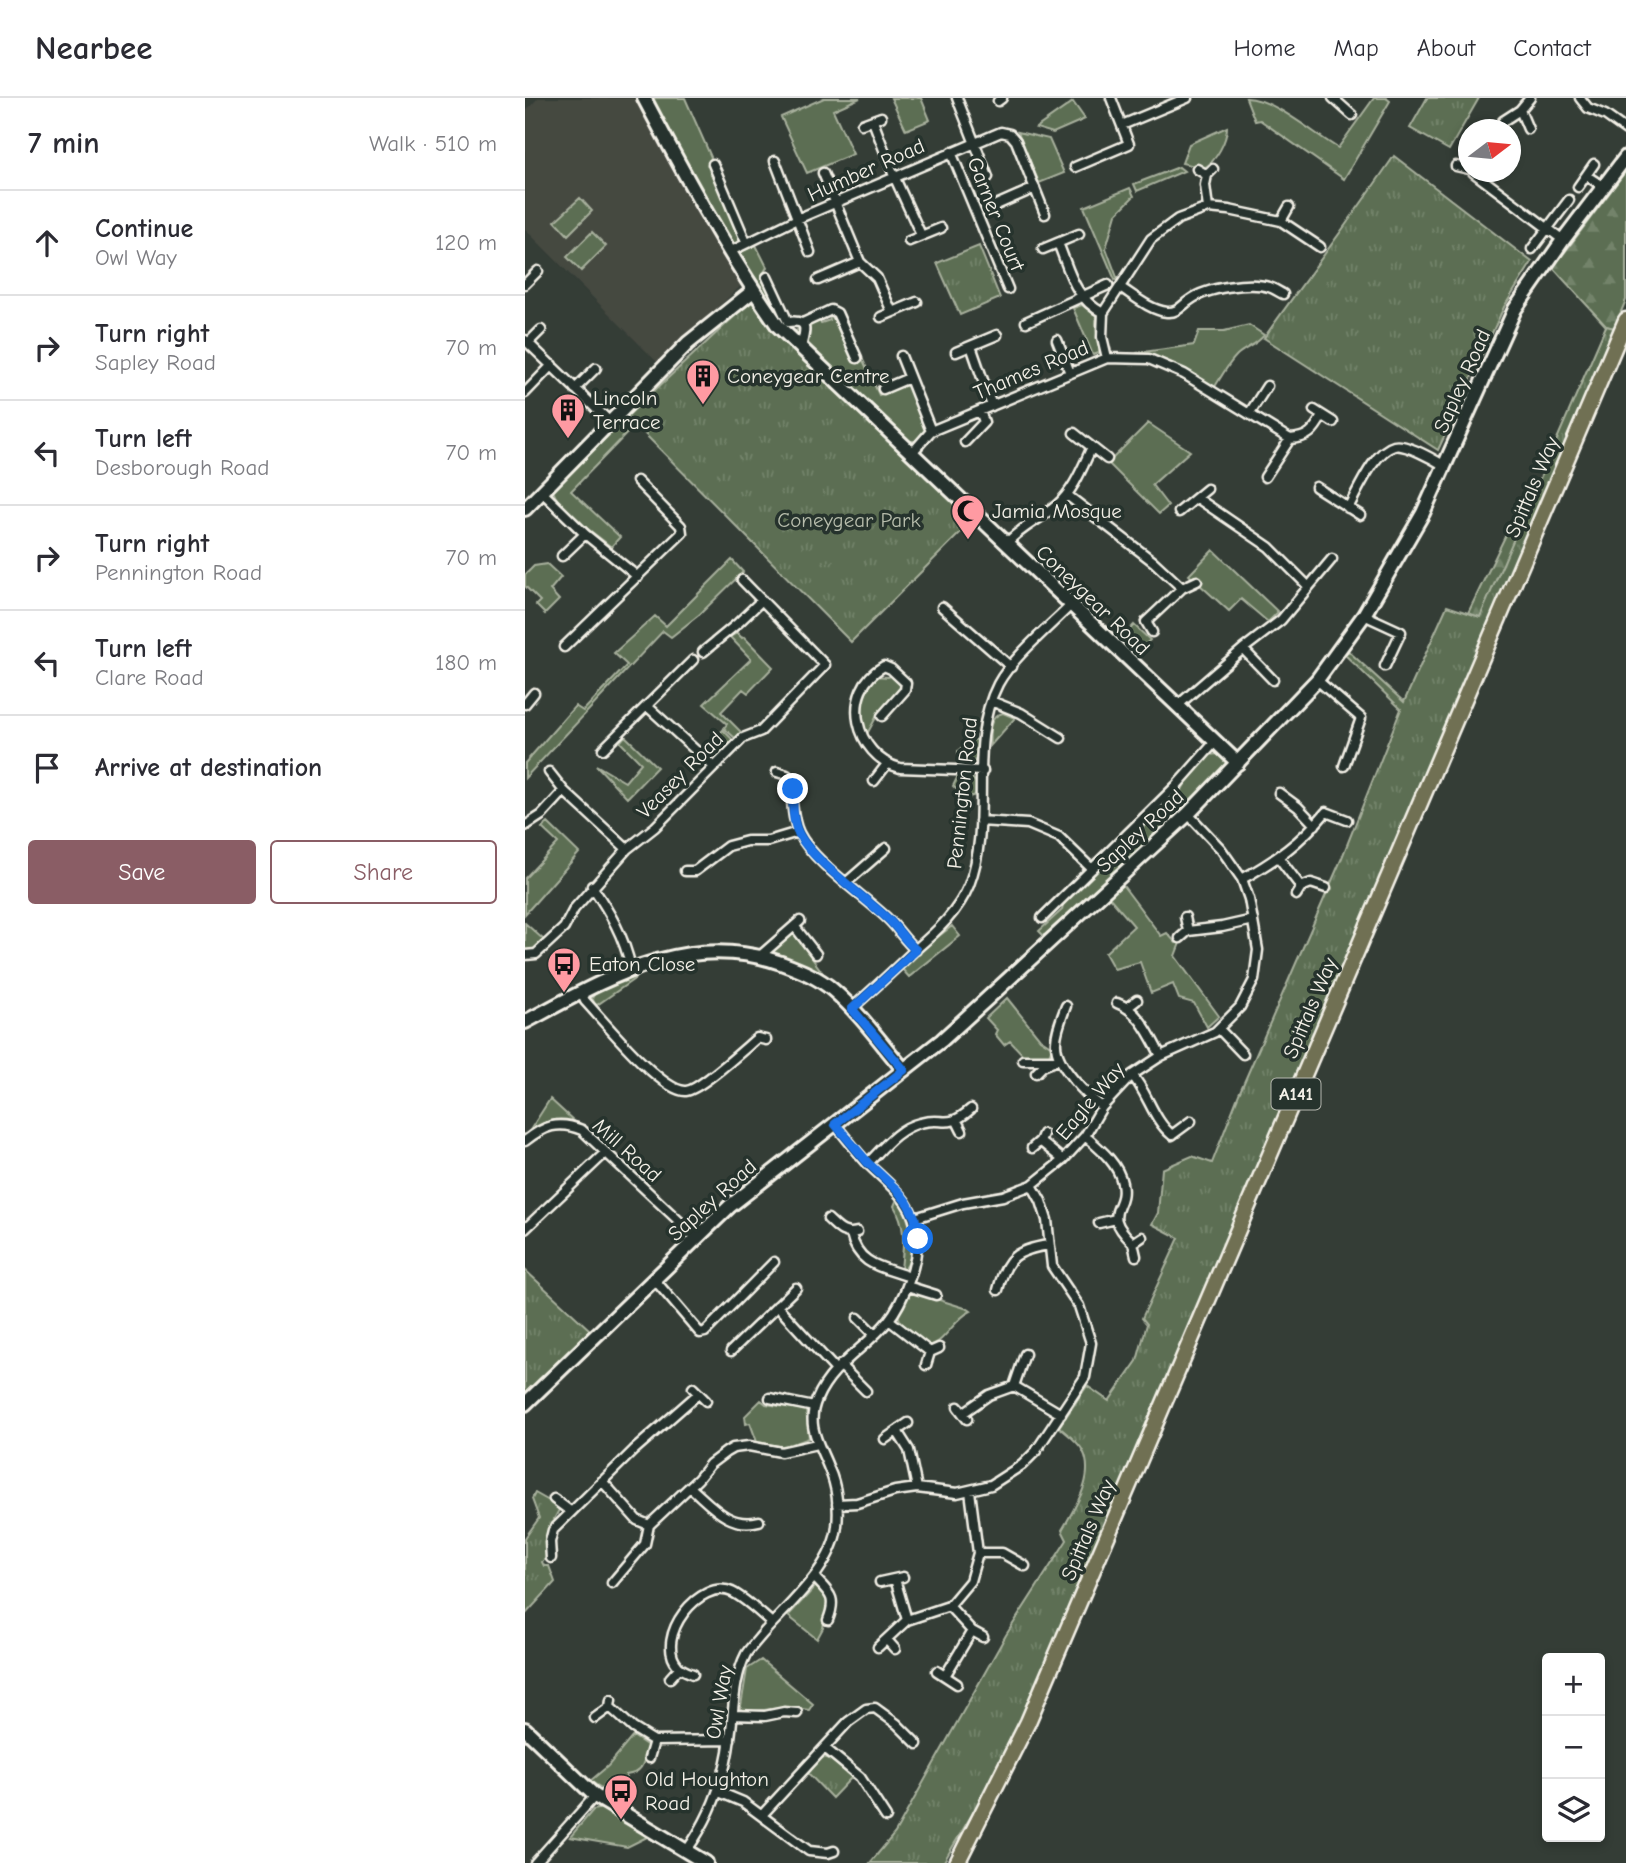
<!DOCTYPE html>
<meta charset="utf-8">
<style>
body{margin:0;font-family:"Comic Neue",sans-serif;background:#f7f7f7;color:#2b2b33}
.controls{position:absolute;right:21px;bottom:21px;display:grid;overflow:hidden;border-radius:7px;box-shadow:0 4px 10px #0003}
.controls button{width:63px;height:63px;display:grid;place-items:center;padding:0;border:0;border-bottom:2px solid #e1e1e2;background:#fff;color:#2b2b33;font:35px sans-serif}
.compass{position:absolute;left:933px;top:21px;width:63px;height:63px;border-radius:50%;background:#fff;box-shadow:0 4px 10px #0003;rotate:74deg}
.stop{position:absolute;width:21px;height:21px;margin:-16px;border:5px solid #1a73e8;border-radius:50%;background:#fff}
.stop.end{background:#1a73e8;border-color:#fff;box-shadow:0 2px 7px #0008}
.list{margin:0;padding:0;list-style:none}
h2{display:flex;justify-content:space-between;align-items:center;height:91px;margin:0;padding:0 28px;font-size:30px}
h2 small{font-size:23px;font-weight:400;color:#7c7c81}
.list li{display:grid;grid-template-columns:46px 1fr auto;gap:21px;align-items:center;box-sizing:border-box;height:105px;padding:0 28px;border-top:2px solid #e1e1e2}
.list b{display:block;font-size:26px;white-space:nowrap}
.list p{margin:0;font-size:23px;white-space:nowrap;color:#7c7c81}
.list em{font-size:23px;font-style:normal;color:#7c7c81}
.actions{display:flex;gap:14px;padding:21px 28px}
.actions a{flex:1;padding:16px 0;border:2px solid #8a5d65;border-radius:7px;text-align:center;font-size:24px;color:#8a5d65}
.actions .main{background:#8a5d65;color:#fff}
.icon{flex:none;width:38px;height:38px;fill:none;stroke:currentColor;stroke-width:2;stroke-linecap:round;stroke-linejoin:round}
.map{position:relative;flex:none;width:1101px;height:1765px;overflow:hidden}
header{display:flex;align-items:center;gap:42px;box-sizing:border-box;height:98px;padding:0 35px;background:#fff;border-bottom:2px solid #e1e1e2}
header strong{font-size:33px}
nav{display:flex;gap:38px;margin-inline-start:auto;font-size:24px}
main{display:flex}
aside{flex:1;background:#fff}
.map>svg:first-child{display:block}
.built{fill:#454841}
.grass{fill:#5b6e52;stroke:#a8b09d;stroke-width:2}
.forest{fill:url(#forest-firs);stroke:#a8b09d;stroke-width:2}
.park{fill:url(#park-tufts);stroke:#a8b09d;stroke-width:2}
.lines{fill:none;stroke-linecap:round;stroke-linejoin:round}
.street-casing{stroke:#f4f1e8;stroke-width:13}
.secondary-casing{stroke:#f4f1e8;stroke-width:18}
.highway-casing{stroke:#f4f1e8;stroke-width:19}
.street{stroke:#26332d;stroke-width:8}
.secondary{stroke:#26332d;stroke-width:12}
.highway{stroke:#706f52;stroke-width:14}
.route{stroke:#1a73e8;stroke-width:9}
.labels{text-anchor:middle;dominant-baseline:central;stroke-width:7;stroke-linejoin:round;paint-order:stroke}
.shield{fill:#26332d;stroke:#b6b8b0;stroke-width:2}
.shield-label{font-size:19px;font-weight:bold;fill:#f4f1e8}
.street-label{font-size:21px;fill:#f4f1e8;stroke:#26332d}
.poi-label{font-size:21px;fill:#f4f1e8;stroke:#26332d;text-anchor:start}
.park-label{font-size:21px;fill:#b7bdac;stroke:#26332d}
</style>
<header>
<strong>Nearbee</strong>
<nav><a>Home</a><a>Map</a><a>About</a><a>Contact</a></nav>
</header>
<main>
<aside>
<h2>7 min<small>Walk · 510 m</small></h2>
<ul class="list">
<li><svg class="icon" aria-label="ahead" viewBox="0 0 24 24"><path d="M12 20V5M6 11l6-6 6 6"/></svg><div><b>Continue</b><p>Owl Way</p></div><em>120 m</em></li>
<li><svg class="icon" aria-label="right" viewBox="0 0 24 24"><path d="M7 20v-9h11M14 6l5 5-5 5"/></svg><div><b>Turn right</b><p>Sapley Road</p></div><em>70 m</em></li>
<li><svg class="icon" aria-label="left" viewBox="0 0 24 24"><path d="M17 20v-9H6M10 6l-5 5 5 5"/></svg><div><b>Turn left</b><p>Desborough Road</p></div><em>70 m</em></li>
<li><svg class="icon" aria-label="right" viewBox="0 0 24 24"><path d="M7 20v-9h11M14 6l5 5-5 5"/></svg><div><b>Turn right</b><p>Pennington Road</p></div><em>70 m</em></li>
<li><svg class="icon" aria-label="left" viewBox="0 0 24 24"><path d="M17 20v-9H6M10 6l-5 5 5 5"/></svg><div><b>Turn left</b><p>Clare Road</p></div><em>180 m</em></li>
<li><svg class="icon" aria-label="arrive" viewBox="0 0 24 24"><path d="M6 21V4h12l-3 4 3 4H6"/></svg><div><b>Arrive at destination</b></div></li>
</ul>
<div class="actions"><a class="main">Save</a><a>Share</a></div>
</aside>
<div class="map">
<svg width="1101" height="1765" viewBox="0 0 1101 1765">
<defs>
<pattern id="forest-firs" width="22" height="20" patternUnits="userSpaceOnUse" patternTransform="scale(1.75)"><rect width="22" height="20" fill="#5b6e52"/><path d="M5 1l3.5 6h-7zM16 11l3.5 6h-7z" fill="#73836b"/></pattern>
<pattern id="park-tufts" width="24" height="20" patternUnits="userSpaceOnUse" patternTransform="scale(1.75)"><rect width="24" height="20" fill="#5b6e52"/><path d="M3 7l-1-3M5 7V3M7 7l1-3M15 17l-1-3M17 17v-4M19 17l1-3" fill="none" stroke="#73836b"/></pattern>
</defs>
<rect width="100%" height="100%" fill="#343d36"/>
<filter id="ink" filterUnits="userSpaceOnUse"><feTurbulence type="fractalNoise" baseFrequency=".0143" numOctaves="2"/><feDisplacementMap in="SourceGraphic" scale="14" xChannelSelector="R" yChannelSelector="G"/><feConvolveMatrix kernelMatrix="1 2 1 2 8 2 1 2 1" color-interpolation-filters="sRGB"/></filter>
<g filter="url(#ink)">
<path class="built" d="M13,0H111L143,61L219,185L133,265L0,131V14Z"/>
<path class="grass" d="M122,0H160L186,59L184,65L222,151L231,147L242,169L237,178L255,212L252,216L227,187Z
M299,0H335L308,12L328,56L282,75L256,19Z
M366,0H396L405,22L381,32Z
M721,0C748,0 789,36 813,50L849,0H861L865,3L819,81L735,22L730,23Z
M548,4L560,21L528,35L511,30Z
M702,29C702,43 691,63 679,70L657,65L664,46Z
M493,34L524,41L539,75L514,85Z
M654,69L659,73L612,93L609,86Z
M605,90L609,98L591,116L581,150L593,182H590L559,109Z
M55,100L67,113L43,137L30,123Z
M67,134L81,148L56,173L42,159Z
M557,207L572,218C568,231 576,243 574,255L568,257L548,210Z
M307,216L311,219L331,264L338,262L354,297L380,287L384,289L403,331L390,343H382L268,234L293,222L296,225L305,222L304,217Z
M724,227L739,237C732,247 721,249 712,257C703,266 696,279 689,290C664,273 642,259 611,255L669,247L674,233H699Z
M102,318L111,326L46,393L95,439L86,449C69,434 36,415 28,393Z
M623,325L665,353L627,387L643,408L634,416L583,365Z
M688,452L753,514L743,524L716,501L704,513L664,477Z
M207,462L218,474L175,516L146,539L138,533L0,680V665L50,608L58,613L102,567L89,555L130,518L141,528Z
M22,466L36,479L25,492L34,502L20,516L11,507L15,503L0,488V477L9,468Z
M609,527L625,542L609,558L593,544Z
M212,535L217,540L219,539L248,569L223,595L218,591L196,614L216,634L210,640L199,630L202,626L179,606L226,561L205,539Z
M368,577L377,589L354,614L342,636C331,611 337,601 350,578L363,579Z
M478,615L490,620L465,648C464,635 463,618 478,615Z
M198,632L208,642L194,657L185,659L177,653Z
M100,638L132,669L102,700L71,667L100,684L116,665L95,644Z
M445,641L452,642V660L446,667L433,668V653Z
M694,656L702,662V671L660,714L521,840L514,833L537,812L538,806L657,692L666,674L683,657Z
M445,677L451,685V697L441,700L428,688L433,678Z
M23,725L54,755L0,816V780L33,745L17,730Z
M596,785L636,838L642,835L651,845H655L650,858L694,918L682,929L669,905L654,901L648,886L626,895L615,864L589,871L580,855L609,828L584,799Z
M0,825L19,842L11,852L4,854L0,851Z
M427,828L435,838L384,879L377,871L405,845Z
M267,833L300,878L244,855Z
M118,875L72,907L70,906L67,900L71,894Z
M482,900L515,941L527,949L524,958L500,959L485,943L479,947L470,936L472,932L461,920Z
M25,1001L50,1024C28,1022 16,1024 0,1040Z
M372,1101C386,1120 394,1153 379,1172H376C378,1148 382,1129 369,1108Z
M386,1193L443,1211L446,1213C427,1222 422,1244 403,1248L376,1225L373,1217Z
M236,1302L241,1306L281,1312L284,1340L261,1349L232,1344L225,1325L221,1326L220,1318Z
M291,1488L303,1501L298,1530L292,1541L263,1518Z
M236,1562L288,1606L284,1612C260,1607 241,1613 215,1614L222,1571Z
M108,1638L123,1648C119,1663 119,1675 101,1677V1688L93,1700L65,1683L83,1668Z
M79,1710L122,1739L102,1749L45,1739L68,1712Z"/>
<path class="forest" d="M1101,73V202L1089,230L1081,228L1028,170Z
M1007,383L1016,390L957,527L943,515Z"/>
<path class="park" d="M902,0H954L924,52L885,30Z
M869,58L1007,164L979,209L913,352L739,240C782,179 827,120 869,58Z
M454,148L475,200L435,217L412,165Z
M226,203L344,323L448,422L326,544L102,318Z
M1081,228L1089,230L498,1619L452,1708L418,1765H345L370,1735L481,1537L542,1442L537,1432C550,1409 571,1379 558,1353C554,1344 541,1335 534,1329L562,1288L584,1303L612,1263L622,1226L617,1220L654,1140L627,1126L633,1115L637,1071L667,1058L687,1065L714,996L816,762L876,611L818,555L821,551L879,604L922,508L955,519Z
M0,1172L65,1232L0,1297Z
M10,1395L31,1407L34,1412L29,1421L31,1423L23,1431L21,1460L17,1464L19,1468H24L30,1484L0,1517V1440L14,1420L7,1401Z
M297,1659L306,1661L327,1679L307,1700L282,1674Z"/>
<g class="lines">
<g class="street-casing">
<path id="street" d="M432,0L463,79
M808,0L827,17
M1055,0L1063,10L1080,17L1101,32
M473,3L477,0
M995,12L1005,0
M348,23L369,78L396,137
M978,23L995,12L1003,31
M337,26L356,19
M597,27L662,0
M426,54L483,191
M250,63L285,154
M188,66L221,144
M931,68L944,71
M550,69L604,46L586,0
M672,71L682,77L688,71
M948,74L1038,142
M298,75L335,164L352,180L367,214
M682,77L680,87L683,110
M1062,78L1079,89
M1053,89L1069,66
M469,108L510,90
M756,123L764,109
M384,143L416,130
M533,145C545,174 549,200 578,215
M518,151L554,136
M1007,151L1044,102
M204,154L272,121L476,34L485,36L491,43L520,116
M242,179L263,224C285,221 280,233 276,249
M293,182L335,164
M0,186L13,173
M595,189C609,198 625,212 642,214C653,215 657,207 665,202C681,190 725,183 744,189C748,190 754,194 758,196
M356,219L392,204
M501,224L583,187
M278,225L306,212L312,215L332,260
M0,242L86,325
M532,242L545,275
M3,245L16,232
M446,248L467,308
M431,254L472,237
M376,258L406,333
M582,260L577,239L578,215L626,141L653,121L683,110L704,112L756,123L795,149
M50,291L71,270
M358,291L384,280
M0,295L27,267
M789,312L808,324
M724,316L742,288
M549,335L582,361
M440,344L459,324L455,313
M386,356L406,333L582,260L624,261L659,276L765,341C783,340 789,333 797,318
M740,379L765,341
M791,389L835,417
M17,394L60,436L113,479
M542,397L629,464L657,490
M672,400L744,449L783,488
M823,410C833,393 849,353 869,348C880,345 910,362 920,368
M654,414L682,391
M482,445C496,429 516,421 532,407C549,392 557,370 567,349
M37,458L60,436
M417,509L486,569
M839,517L876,534L860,568
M627,534L621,524L657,490L672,483
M39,549L157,435L156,428L112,383
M718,551L748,582
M178,554L213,525L237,502
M792,582L836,620L819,668
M466,603L496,615L536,640
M0,606L9,595
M122,608L189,669
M652,608L718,551L756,522L807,461
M357,618L380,592L381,585L366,571L359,568C314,593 330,658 375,670L458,673
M78,651L168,562
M24,674L39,693L102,751
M252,674L262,677C269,696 265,717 274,735C288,764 338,797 362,820C373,830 379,842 391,852
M349,683L362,666
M754,695L773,709L790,727
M455,723L503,726L534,739L567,771
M0,728L17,717L39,693
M754,760L776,789
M160,773H170L203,748L222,743H243L273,734
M717,781C751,762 775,745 801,714L822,722
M322,784L361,750
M67,788C85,815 99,838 106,870
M771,797L776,789L786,785L801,790
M517,820L651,688L690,644
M270,829L291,856
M663,833L697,829L728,822
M655,840L663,833L660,819
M0,857L11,856L39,830L49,811L102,751L130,729L218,640L236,633L300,567L217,482
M235,858L275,823
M56,894L60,903C78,922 136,994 161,993C175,992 219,951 232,940L241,942
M592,905C615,913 625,938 636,958
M541,908C537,919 530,935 531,946C531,967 561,997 577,1009
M603,909L612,902
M327,910C349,891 369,872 390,852C412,833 433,814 444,787C469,723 441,648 473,586C486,561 524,529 545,508
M694,931L718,956
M498,962H534
M511,975L518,968L528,964
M607,977C623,995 628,1022 647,1037L666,1023
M432,1023L437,1033
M560,1038C575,1051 593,1065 597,1085C603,1113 574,1112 608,1145
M0,1043C19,1028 33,1022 57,1032L172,1140
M515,1043L538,1062
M507,1050L515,1043L518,1036
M343,1065C358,1050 373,1030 395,1025C420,1018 421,1033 446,1011
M390,1120L438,1105L478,1098L507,1087L538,1062L560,1038L577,1009L607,977L636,958L690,934L715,909L729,882L733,852L724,801L717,781L696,751L663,716
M303,1121C312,1129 318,1138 332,1134
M574,1125L591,1121
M0,1131L80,1055
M326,1136C333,1168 358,1169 385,1179
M611,1158L608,1145L617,1139
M129,1181L175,1235L180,1234L249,1164
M382,1188L411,1197
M473,1192C481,1160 490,1152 524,1147
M252,1208L310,1271
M333,1220L349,1236
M364,1222L405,1254L414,1250
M206,1253L271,1190
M315,1267L341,1293
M401,1267L405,1254
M489,1288L536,1316
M168,1290L181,1303
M245,1300L289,1309
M433,1309L442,1321
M438,1315L464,1297L489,1288L500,1256
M372,1333L384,1352L392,1390
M360,1341L383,1325
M77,1383L112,1422L124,1427
M165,1389C186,1407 204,1431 234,1423
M29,1401L45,1413
M312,1406L332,1405L370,1393L392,1390L432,1395L466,1387L497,1367L511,1353L560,1279L566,1245L554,1208L527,1168L522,1122L516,1103L507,1087
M453,1455H477L500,1468
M26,1460L25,1444L28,1432L109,1352L173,1296
M289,1479C305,1496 312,1499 303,1522
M370,1481L382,1522
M355,1484L378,1479
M87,1485L120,1446L124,1427L173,1381L185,1366L201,1354L208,1350L224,1348L256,1354L292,1346
M447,1533L458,1539
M362,1542L370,1551
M353,1549L382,1522L424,1508L445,1483L453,1455L445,1393
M412,1573L432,1586
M168,1576C163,1574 157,1572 153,1568C128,1540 175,1479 207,1494C221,1501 235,1515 247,1525
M420,1578L447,1533L424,1508
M145,1580L154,1570
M85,1609L108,1630L129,1643L205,1642
M208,1617L240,1618L259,1614L272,1615
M70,1620L85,1609L86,1602
M301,1651L335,1679L361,1719
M124,1660L129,1643
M194,1694L218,1704L284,1753L303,1755L309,1753
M237,1717L323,1624L341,1611L350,1610L372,1626L392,1646
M162,1752C186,1718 200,1681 205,1640C209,1613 208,1581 221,1556C224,1551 230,1545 234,1540C260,1509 308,1471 312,1428C314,1410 312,1388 304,1371C295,1347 280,1328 292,1301C307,1266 340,1251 363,1223C379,1203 393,1165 392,1139C391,1105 367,1089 344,1067C332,1054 321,1040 310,1026
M10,1765L70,1698"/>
</g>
<g class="secondary-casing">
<path id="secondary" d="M119,0C160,78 202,155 253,228L713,665
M0,411L163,245L228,193
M0,924C83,880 161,832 256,865C275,872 293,879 308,892C335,915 356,945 379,972
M0,1306L205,1108L417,942L463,900L663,716L792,582L839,517L898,415L990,211L1038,142L1101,59
M0,1631L70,1698L181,1765"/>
</g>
<g class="highway-casing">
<path id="highway" d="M432,1765L503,1624L1101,222"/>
</g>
<use href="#street" class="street"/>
<use href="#secondary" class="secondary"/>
<use href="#highway" class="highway"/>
</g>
</g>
<g class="lines" filter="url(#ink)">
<path class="route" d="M268,691C268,705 267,721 273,734C285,761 339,798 362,820C373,830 379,842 391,852L327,911L379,972L310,1026L343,1065L374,1094L383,1106L390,1120L393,1141"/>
</g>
<defs>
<g id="building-pin" transform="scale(1.75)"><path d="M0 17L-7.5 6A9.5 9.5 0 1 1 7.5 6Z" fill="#ff9aa2" stroke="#26332d"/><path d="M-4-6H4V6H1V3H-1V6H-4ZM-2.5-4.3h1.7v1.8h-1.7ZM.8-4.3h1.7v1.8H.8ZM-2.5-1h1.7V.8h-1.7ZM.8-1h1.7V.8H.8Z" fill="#111"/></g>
<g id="mosque-pin" transform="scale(1.75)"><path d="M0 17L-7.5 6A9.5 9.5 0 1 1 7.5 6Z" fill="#ff9aa2" stroke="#26332d"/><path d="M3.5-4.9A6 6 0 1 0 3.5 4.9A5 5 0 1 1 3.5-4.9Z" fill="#111"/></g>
<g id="bus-pin" transform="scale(1.75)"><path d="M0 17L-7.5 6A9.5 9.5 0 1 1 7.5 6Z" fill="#ff9aa2" stroke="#26332d"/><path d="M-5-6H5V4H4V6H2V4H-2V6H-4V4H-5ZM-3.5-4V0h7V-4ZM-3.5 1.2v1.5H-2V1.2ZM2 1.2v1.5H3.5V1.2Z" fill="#111"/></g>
</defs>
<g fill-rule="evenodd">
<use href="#building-pin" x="178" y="278"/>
<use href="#building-pin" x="43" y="312"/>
<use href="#mosque-pin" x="443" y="413"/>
<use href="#bus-pin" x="39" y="866"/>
<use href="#bus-pin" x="96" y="1693"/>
</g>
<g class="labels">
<rect class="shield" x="746.5" y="980.5" width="49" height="31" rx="5"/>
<g class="shield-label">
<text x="771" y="996">A141</text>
</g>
<g class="street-label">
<text transform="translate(341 72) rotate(-24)">Humber Road</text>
<text transform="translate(471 116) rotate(68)">Garner Court</text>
<text transform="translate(506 272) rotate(-23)">Thames Road</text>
<text transform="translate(937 283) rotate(-66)">Sapley Road</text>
<text transform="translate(1007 389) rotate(-67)">Spittals Way</text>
<text transform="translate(568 502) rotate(44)">Coneygear Road</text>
<text transform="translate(155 677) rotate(-45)">Veasey Road</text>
<text transform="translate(437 695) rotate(-84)">Pennington Road</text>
<text transform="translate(615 733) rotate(-43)">Sapley Road</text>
<text transform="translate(785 910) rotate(-67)">Spittals Way</text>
<text transform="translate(565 1003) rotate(-50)">Eagle Way</text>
<text transform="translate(102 1052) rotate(42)">Mill Road</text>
<text transform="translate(187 1102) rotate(-42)">Sapley Road</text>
<text transform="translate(563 1432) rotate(-67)">Spittals Way</text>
<text transform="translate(194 1604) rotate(-80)">Owl Way</text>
</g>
<g class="poi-label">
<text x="202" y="278">Coneygear Centre</text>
<text x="68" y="300">Lincoln<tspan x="68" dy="24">Terrace</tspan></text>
<text x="467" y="413">Jamia Mosque</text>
<text x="64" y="866">Eaton Close</text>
<text x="120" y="1681">Old Houghton<tspan x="120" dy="24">Road</tspan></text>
</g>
<g class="park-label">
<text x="324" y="422">Coneygear Park</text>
</g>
</g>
</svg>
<div class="controls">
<button>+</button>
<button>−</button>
<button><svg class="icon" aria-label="layers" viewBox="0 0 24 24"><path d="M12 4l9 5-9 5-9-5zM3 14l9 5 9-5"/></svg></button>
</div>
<svg class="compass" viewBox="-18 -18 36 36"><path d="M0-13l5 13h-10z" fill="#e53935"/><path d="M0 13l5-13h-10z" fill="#7c7c81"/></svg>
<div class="stop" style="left:393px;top:1141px"></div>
<div class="stop end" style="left:268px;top:691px"></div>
</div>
</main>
